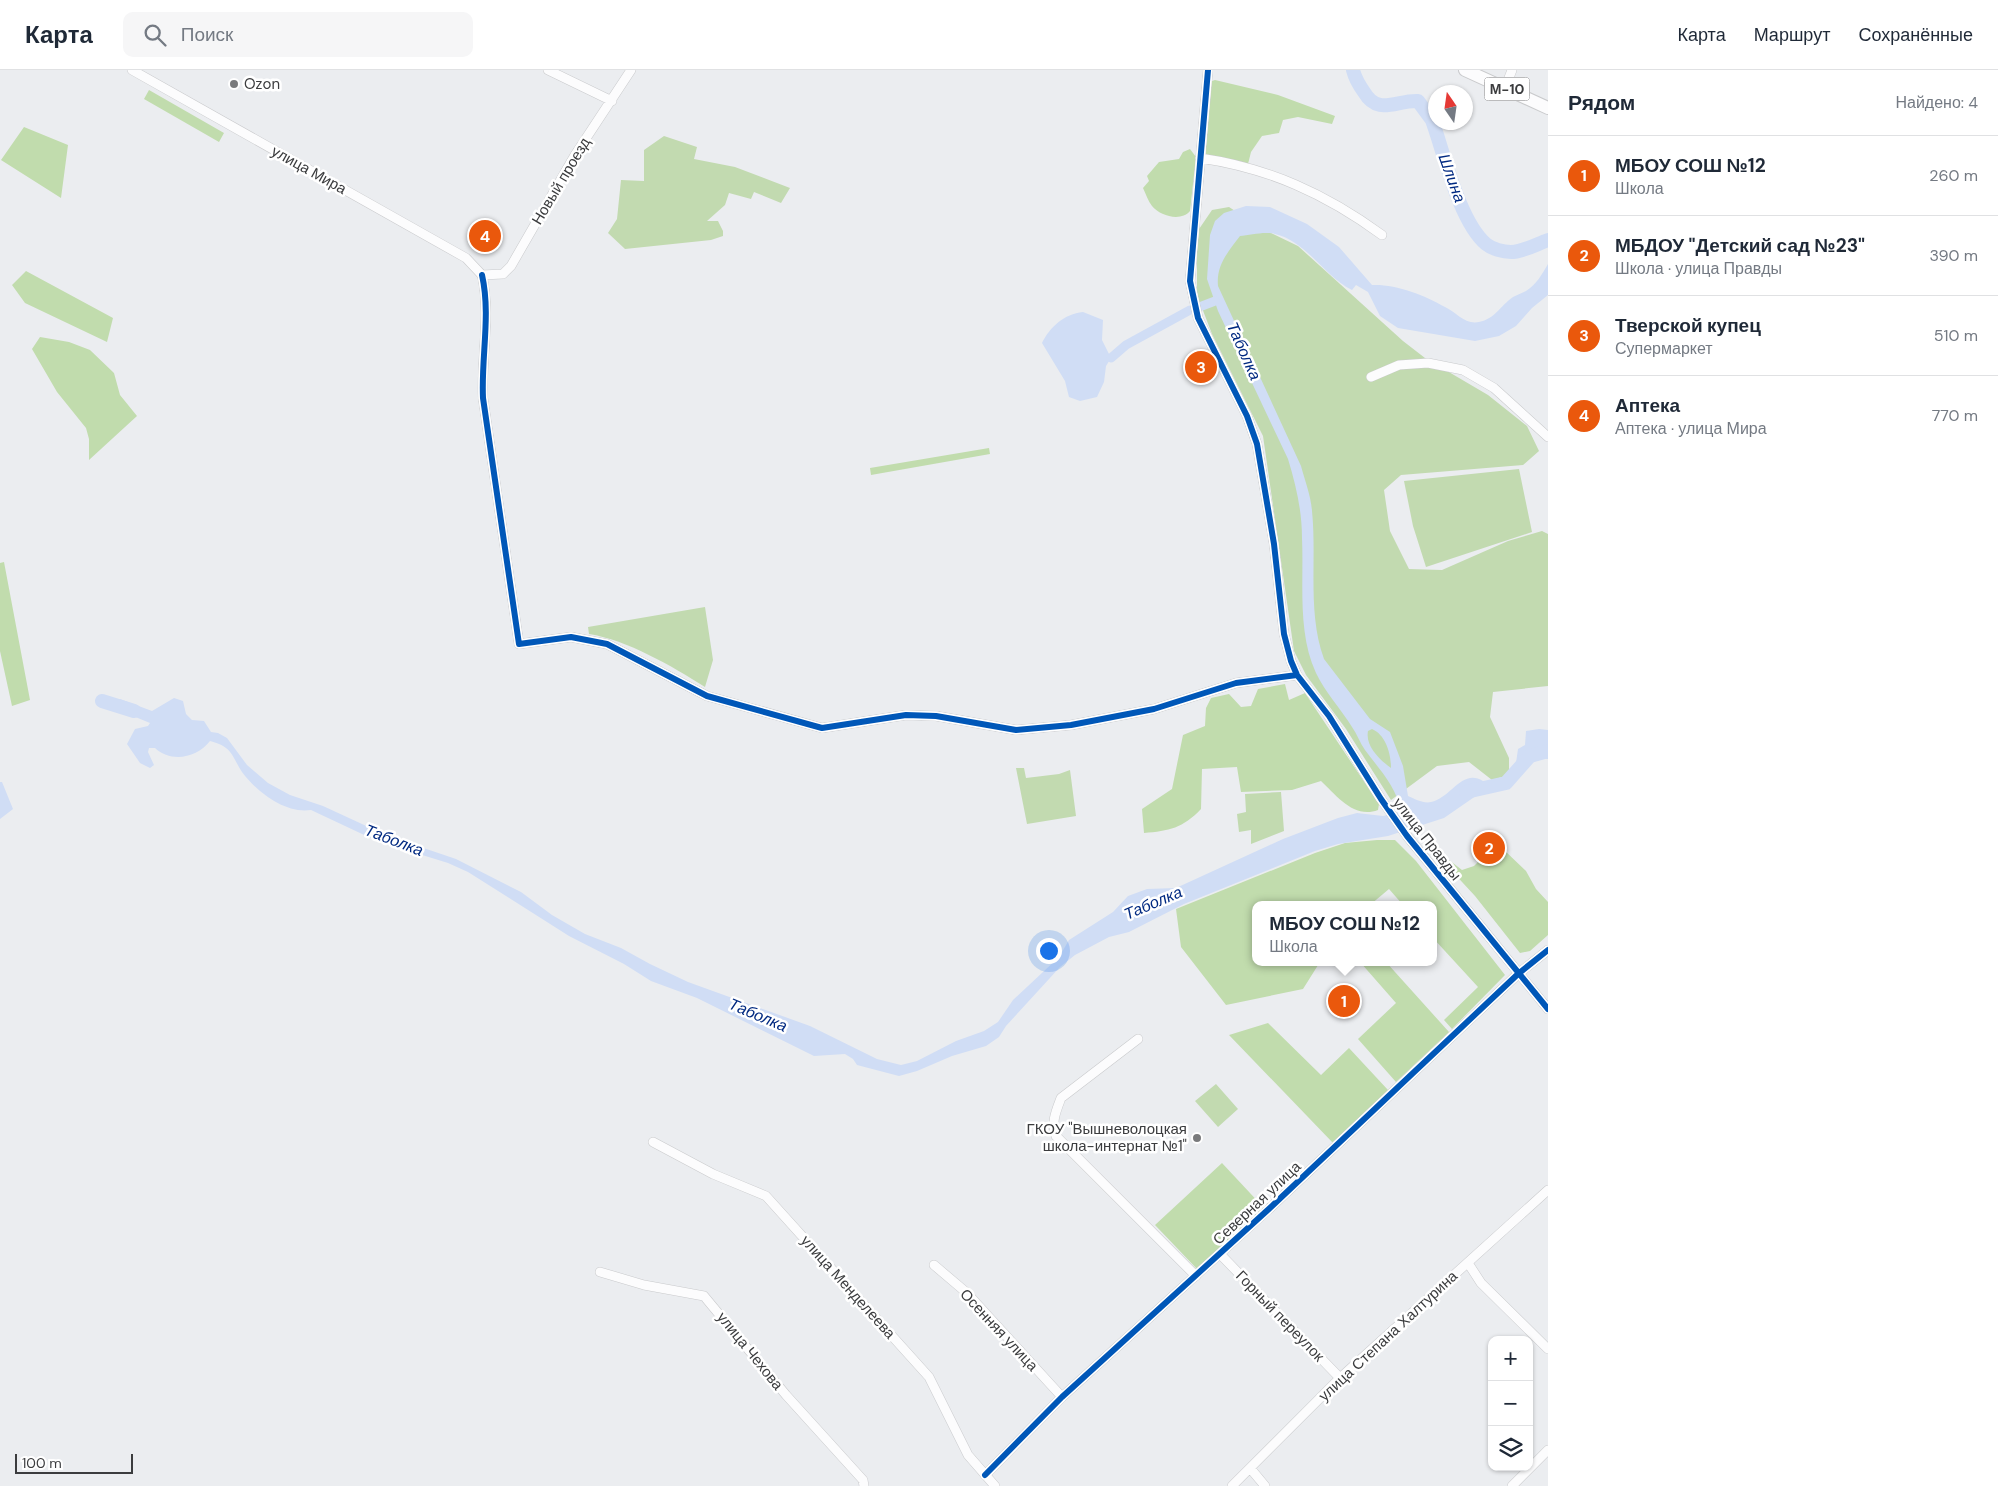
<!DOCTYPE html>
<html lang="ru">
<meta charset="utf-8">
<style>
body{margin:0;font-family:"DM Sans",sans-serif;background:#f6f6f7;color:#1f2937}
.controls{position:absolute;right:15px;bottom:15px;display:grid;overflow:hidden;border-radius:10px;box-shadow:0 1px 4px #0004}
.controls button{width:45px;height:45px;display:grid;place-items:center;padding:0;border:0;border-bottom:1px solid #e0e1e3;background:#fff;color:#1f2937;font:25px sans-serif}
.compass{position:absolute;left:1428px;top:15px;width:45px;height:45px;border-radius:50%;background:#fff;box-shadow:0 1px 4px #0004;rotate:347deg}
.scale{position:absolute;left:15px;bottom:12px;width:118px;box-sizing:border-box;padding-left:5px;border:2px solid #3b3c3e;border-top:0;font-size:14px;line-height:18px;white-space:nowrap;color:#3b3c3e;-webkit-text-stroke:4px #fff;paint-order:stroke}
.you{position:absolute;left:1048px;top:880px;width:18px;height:18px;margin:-12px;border:4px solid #fff;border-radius:50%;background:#1a73e8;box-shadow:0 0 0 8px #1a73e833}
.badge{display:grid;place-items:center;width:32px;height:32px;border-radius:50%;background:#ea580c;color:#fff;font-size:16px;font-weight:700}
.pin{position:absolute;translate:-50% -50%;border:2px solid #fff;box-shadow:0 1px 5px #0006}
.popup{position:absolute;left:1252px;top:831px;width:185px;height:65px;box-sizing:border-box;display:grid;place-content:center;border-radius:10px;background:#fff;filter:drop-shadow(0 1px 4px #0005);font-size:16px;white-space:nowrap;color:#747a83}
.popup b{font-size:19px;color:#1f2937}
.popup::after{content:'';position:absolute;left:50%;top:100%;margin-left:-10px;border:10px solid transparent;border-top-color:#fff}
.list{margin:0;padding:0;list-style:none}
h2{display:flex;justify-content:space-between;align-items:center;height:65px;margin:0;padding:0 20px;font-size:21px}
h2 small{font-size:16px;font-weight:400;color:#747a83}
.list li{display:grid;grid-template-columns:32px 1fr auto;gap:15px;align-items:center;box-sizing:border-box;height:80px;padding:0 20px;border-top:1px solid #e0e1e3}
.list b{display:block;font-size:19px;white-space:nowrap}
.list p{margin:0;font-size:16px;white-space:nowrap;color:#747a83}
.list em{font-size:16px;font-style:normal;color:#747a83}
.icon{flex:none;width:28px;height:28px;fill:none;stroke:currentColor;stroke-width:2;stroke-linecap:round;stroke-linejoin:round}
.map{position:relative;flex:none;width:1548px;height:1416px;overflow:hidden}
header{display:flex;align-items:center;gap:30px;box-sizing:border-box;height:70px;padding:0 25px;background:#fff;border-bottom:1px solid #e0e1e3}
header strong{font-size:24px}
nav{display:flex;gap:28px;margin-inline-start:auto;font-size:18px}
.search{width:350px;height:45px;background:#f6f6f7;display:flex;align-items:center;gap:12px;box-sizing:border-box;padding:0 18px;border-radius:10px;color:#747a83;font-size:19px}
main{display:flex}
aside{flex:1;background:#fff}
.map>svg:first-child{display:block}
.green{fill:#c2dab0}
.forest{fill:#c1dcad}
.water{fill:#d0ddf5;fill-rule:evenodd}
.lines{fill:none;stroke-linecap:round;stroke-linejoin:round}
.canal{stroke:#d0ddf5;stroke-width:9}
.river{stroke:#d0ddf5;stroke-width:14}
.minor-casing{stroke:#c9cacc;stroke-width:10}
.highway-casing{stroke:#c9cacc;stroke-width:14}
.minor{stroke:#fcfcfd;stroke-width:9}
.highway{stroke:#fcfcfd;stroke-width:12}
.cycleway-casing{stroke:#fff;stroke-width:9}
.cycleway{stroke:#0057b8;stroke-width:6}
.poi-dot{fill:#797a7c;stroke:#fff;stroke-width:2}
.labels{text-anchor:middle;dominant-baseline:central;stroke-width:5;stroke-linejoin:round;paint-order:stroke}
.shield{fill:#fff;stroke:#767678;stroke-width:1}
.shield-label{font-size:14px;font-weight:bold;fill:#3b3c3e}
.poi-label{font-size:15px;fill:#3b3c3e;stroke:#fff;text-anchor:start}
.street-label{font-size:15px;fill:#3b3c3e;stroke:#fff}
.water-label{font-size:16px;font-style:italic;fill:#002981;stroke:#fff}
</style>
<header>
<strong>Карта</strong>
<div class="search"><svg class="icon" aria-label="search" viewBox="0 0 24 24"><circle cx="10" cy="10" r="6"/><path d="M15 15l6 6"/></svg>Поиск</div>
<nav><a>Карта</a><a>Маршрут</a><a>Сохранённые</a></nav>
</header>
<main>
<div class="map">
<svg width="1548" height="1416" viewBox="0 0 1548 1416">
<rect width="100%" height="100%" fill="#ebedf0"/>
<path class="green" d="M664,66L697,77L694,89L735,97L790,118L781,133L754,122L751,129L729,123L725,135L707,151H718L723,161V166L711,170L625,179L608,163L617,149L621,110L644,111V80Z
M1229,137L1263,159L1298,176L1403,271L1425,288L1488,325L1527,356L1539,381L1523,395L1401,405L1384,420L1390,461L1409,499L1442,500L1508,471L1542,461L1548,464V616L1493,622L1490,647L1509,688V705L1492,710L1469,692L1437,696L1391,730L1346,659L1306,605L1294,581L1263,366L1212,264L1197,225V162L1212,140Z
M1519,399L1532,462L1426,497L1413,456L1404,411Z
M705,537L713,590L705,617C672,596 627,570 589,564L588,557Z
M1016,698H1024L1026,708L1059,704L1070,700L1076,746L1027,754Z
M1281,722L1284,761L1251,774V760L1239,762L1237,744L1246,742L1245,724Z
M1216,1014L1238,1039L1218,1057L1195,1031Z"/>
<path class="forest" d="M1215,10L1278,25L1335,46L1332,54L1298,47L1283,50L1279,63L1262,66L1251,82L1248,94L1205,87L1212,11Z
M149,20L224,63L219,72L144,29Z
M24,57L68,75L61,128L1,90Z
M1190,79L1196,87L1190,141C1181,152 1160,146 1152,136C1148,131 1146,124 1143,118L1149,111L1147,106L1159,92L1179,89L1183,82Z
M26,201L113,248L107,272L25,233L12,215Z
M40,267L69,272L90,280L114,303L120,325L137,346L89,390V369L86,358L57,322L32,279Z
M989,378L990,384L871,405L870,398Z
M4,492L30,630L12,636L0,581V493Z
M1285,614L1289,630L1305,623L1379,734L1378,740C1354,749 1337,726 1321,711L1292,720L1241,722L1237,697L1202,699L1201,739C1183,758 1169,761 1144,763L1142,739L1172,719L1183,665L1205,656L1206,638L1211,628L1229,624L1241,637L1251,636L1258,619Z
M1377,770H1395L1416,791L1505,905L1452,959L1444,950L1478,917L1433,868V835H1403L1389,819L1370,835H1255V892H1320L1303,919L1226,935L1181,877L1176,839L1315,783L1345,773Z
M1491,779L1504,780L1526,801L1536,819L1548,832V865L1530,881L1520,883L1475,826L1438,786L1440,783L1462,800L1474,796Z
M1360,892H1386L1449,962L1396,1012L1358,969L1396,933Z
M1268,953L1321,1005L1349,978L1388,1020L1333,1073L1229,965Z
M1222,1093L1264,1138L1197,1199L1155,1155Z"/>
<path class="water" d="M1246,136L1270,137L1307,154L1339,177L1372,215C1396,214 1424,225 1445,237C1456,242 1465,255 1479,252C1495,249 1500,236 1513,227C1517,225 1522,223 1526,221C1537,214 1542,204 1548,194V225L1532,238L1516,256L1499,266L1475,271L1398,258L1380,246L1368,222L1356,215L1352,220C1324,206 1306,171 1275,164C1265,161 1250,165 1240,166C1228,182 1216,195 1218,216L1301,396C1305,411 1311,426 1312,441C1317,490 1307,542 1324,589L1370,649L1390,662L1403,696L1408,726C1415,729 1424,734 1431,732C1451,728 1462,698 1483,711V721L1444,748L1388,766L1338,774L1315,781L1184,834L1129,862L1109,867L1075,885L1060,897L1006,956L999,967L986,976L952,986L917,1001L899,1006L857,995L853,989L845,984L814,986L697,928L651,911L624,894L569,866L468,802L448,793L377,771L311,740C285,744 257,722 242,702C231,685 233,677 210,671C197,688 171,693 155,678H149L148,682L154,695L150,698L140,693L127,674L135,659L148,656L150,653L116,639L120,629L152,641L174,628L183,631L186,644L192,650L204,651L211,662L218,663L227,668L247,695L268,713L290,725L323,736L388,766L456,789L521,822L552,845L585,864L621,878L650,894L688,912L810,956L877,989L901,995L917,991L956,971L984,961L998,952L1013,930L1059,887L1069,870L1113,842L1128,826L1147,819L1176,818L1283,769L1338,748L1357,743L1383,746L1401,742C1397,717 1379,699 1365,680C1360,673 1357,664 1352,657C1341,639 1325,622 1316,603C1297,562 1304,512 1302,468C1302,441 1296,415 1288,389L1218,241L1207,209L1210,165L1215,151L1224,143ZM1372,659C1386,665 1391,684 1391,698C1380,690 1365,676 1368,661Z
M1083,242L1103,250L1102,270L1111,288L1106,296L1104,312L1097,327L1080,331L1069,327L1065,311L1042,273C1050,257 1064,244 1083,242Z
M1539,659L1548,660V689L1531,688L1520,701L1515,700L1518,679L1525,675L1526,661Z
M0,712H2L13,739L0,749Z"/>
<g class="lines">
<path class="canal" d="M1202,236L1215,231
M1111,288L1126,275L1190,240"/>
<path class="river" d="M1353,0C1355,8 1359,15 1364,22C1378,46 1396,30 1418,31L1432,50C1444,83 1459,151 1486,174C1492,179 1503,182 1511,182C1523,182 1537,174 1548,170
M102,631L134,641
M1466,722L1506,713L1530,686L1548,681"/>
<g class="minor-casing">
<path id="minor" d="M132,0L466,188L482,205
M548,0L612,31
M1208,0L1190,211L1198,248L1247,346L1257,374L1274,474L1284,564L1291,591L1297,605L1329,646L1381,729L1407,766L1548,939
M1505,18L1512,0
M1200,88C1269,98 1326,124 1382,165
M482,205C491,245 481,287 483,328L519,574L571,567L607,574L707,626L822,658L906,645L936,646L1016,660L1071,655L1154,639L1236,613L1297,605
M482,205L503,204L511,196L575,85L631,0
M1371,307L1399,295L1428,293L1463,300L1494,318L1548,367
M1138,969L1061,1028C1056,1041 1051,1052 1056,1066L1196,1206
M653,1072L713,1104L766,1126L929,1307L968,1385L995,1416
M1220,1184L1340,1308
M1468,1193L1481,1213L1548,1279
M934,1195L967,1223L1062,1327
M600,1202L644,1215L704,1226L786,1325L863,1410L864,1416
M1250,1398L1265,1416
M985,1405L1062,1327L1271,1137L1518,904L1548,880
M1232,1416L1340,1308L1548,1120
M1512,1416L1548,1380"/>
</g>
<g class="highway-casing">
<path id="highway" d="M1465,0L1548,38"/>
</g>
<use href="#minor" class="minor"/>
<use href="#highway" class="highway"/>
<g class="cycleway-casing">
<path id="cycleway" d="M1208,0L1190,211L1198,248L1247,346L1257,374L1274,474L1284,564L1291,591L1297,605L1329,646L1381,729L1407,766L1548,939
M482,205C491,245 481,287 483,328L519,574L571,567L607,574L707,626L822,658L906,645L936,646L1016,660L1071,655L1154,639L1236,613L1297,605
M985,1405L1062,1327L1271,1137L1518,904L1548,880"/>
</g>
<use href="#cycleway" class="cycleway"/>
</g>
<g class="poi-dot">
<circle cx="234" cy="14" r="5"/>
<circle cx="1197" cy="1068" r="5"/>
</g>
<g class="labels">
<rect class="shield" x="1484.5" y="7.5" width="45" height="23" rx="4"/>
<g class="shield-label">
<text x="1507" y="19">М-10</text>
</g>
<g class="poi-label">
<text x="244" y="14">Ozon</text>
<text x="1187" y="1059" text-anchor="end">ГКОУ "Вышневолоцкая<tspan x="1187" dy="17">школа-интернат №1"</tspan></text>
</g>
<g class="street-label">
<text transform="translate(309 100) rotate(29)">улица Мира</text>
<text transform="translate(561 111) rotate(-59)">Новый проезд</text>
<text transform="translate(1427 769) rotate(52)">улица Правды</text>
<text transform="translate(1257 1133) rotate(-43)">Северная улица</text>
<text transform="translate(848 1217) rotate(48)">улица Менделеева</text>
<text transform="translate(1280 1246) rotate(46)">Горный переулок</text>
<text transform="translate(999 1260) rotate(47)">Осенняя улица</text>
<text transform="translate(1388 1266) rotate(-43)">улица Степана Халтурина</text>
<text transform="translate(750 1281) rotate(51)">улица Чехова</text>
</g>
<g class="water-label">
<text transform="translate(1452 108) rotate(70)">Шлина</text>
<text transform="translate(1244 281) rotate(66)">Таболка</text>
<text transform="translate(394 770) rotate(21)">Таболка</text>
<text transform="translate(1153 833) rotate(-23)">Таболка</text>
<text transform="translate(758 945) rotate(23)">Таболка</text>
</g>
</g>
</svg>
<div class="controls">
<button>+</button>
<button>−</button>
<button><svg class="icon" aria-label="layers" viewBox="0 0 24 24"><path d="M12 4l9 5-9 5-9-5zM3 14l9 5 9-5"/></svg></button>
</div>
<svg class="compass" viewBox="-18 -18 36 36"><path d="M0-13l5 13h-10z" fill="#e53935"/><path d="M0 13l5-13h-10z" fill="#747a83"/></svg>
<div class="scale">100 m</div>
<div class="you"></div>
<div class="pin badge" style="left:1344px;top:931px">1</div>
<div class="popup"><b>МБОУ СОШ №12</b>Школа</div>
<div class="pin badge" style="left:1489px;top:778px">2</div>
<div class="pin badge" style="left:1201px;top:297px">3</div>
<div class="pin badge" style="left:485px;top:166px">4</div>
</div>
<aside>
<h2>Рядом<small>Найдено: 4</small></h2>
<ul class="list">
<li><span class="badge">1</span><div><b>МБОУ СОШ №12</b><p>Школа</p></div><em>260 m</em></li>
<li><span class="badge">2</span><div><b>МБДОУ &quot;Детский сад №23&quot;</b><p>Школа · улица Правды</p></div><em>390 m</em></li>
<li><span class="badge">3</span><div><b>Тверской купец</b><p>Супермаркет</p></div><em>510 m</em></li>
<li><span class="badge">4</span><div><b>Аптека</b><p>Аптека · улица Мира</p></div><em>770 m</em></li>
</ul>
</aside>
</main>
